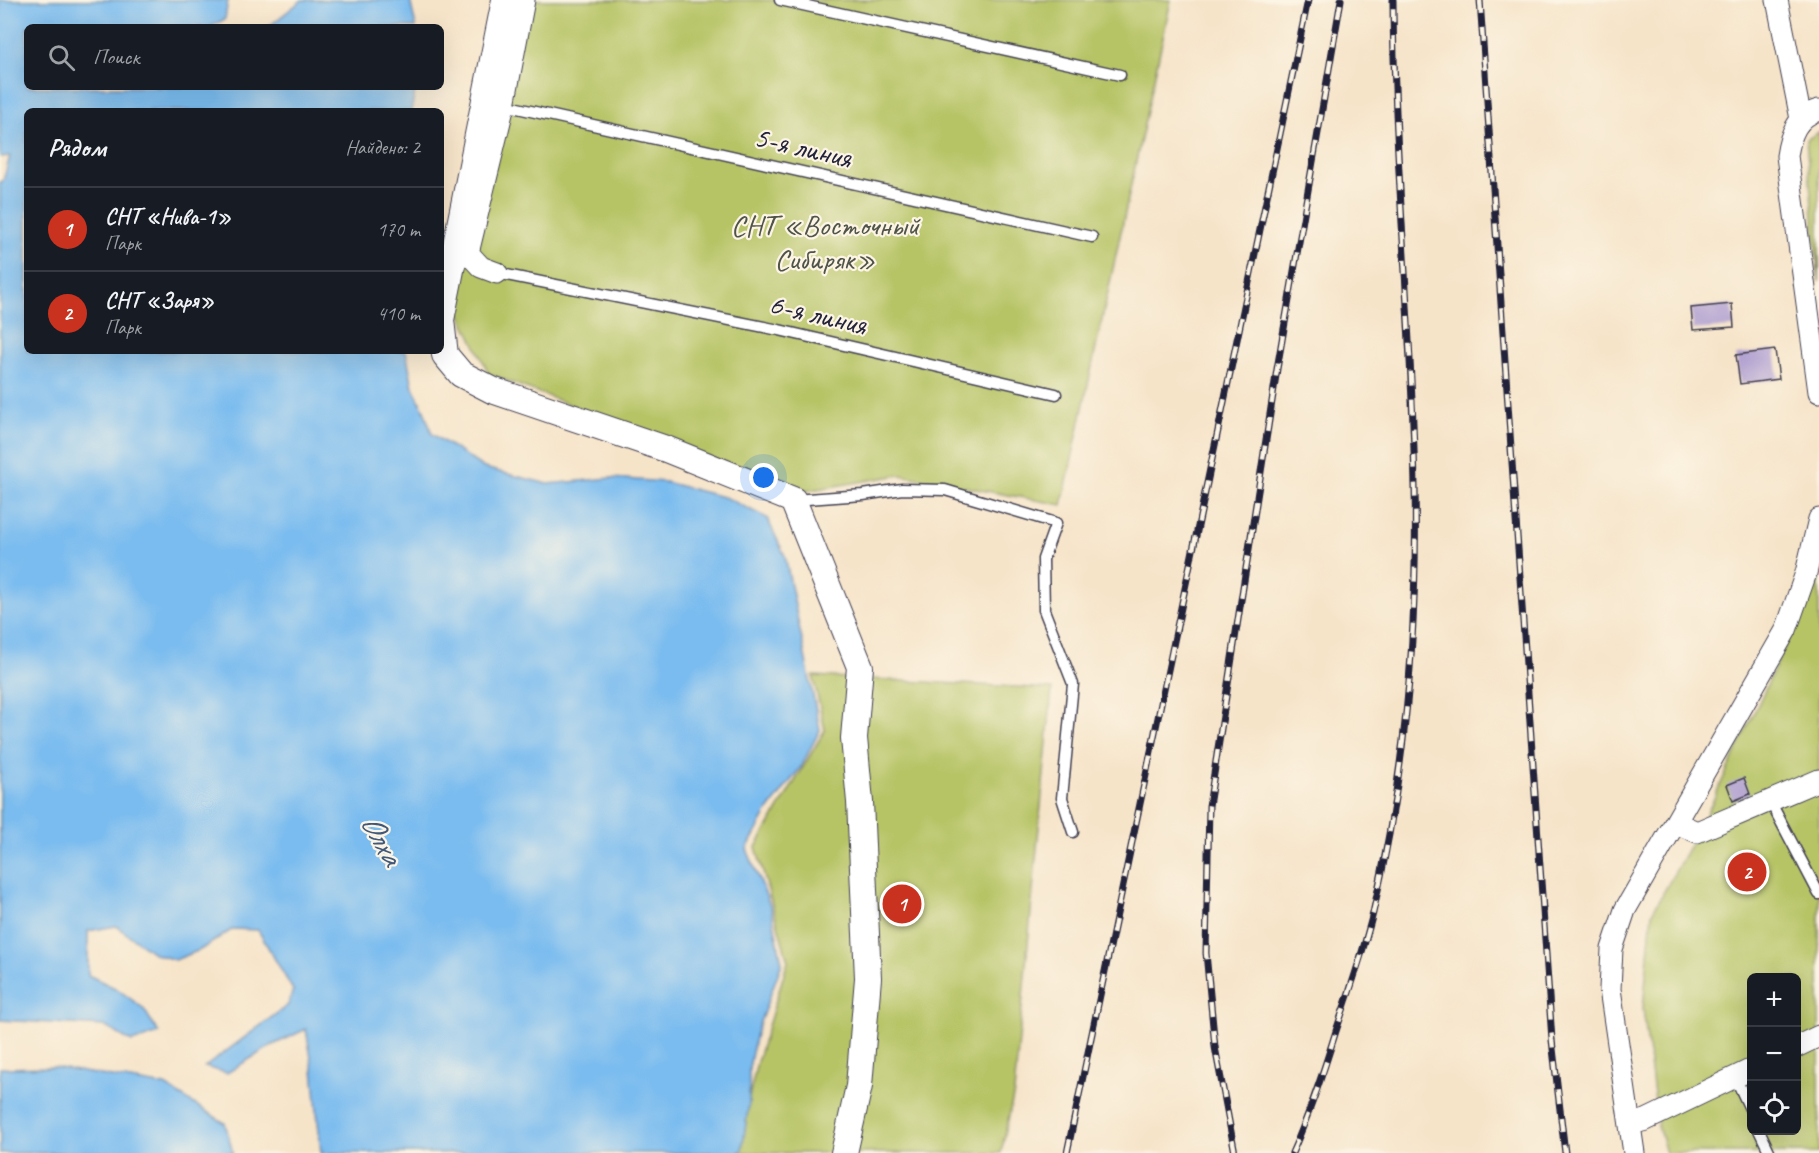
<!DOCTYPE html>
<html lang="ru">
<meta charset="utf-8">
<style>
body{margin:0;font-family:Caveat,sans-serif;background:#20242c;color:#f1f3f6}
.controls{position:absolute;right:18px;bottom:18px;display:grid;overflow:hidden;border-radius:9px;box-shadow:0 6px 24px #0002}
.controls button{width:54px;height:54px;display:grid;place-items:center;padding:0;border:0;border-bottom:2px solid #363941;background:#171b24;color:#f1f3f6;font:30px sans-serif}
.you{position:absolute;left:764px;top:478px;width:21px;height:21px;margin:-15px;border:4px solid #fff;border-radius:50%;background:#1a73e8;box-shadow:0 0 0 9px #1a73e833}
.badge{display:grid;place-items:center;width:39px;height:39px;border-radius:50%;background:#c8321e;color:#fff;font-size:20px;font-weight:700}
.pin{position:absolute;translate:-50% -50%;border:3px solid #fff;box-shadow:0 2px 6px #0006}
.list{margin:0;padding:0;list-style:none}
h2{display:flex;justify-content:space-between;align-items:center;height:78px;margin:0;padding:0 24px;font-size:26px}
h2 small{font-size:20px;font-weight:400;color:#9ea1a6}
.list li{display:grid;grid-template-columns:39px 1fr auto;gap:18px;align-items:center;box-sizing:border-box;height:84px;padding:0 24px;border-top:2px solid #363941}
.list b{display:block;font-size:22px;white-space:nowrap}
.list p{margin:0;font-size:20px;white-space:nowrap;color:#9ea1a6}
.list em{font-size:20px;font-style:normal;color:#9ea1a6}
.icon{flex:none;width:33px;height:33px;fill:none;stroke:currentColor;stroke-width:2;stroke-linecap:round;stroke-linejoin:round}
.map{position:relative;flex:none;width:1819px;height:1153px;overflow:hidden}
.search{position:absolute;background:#171b24;box-shadow:0 6px 24px #0002;left:24px;top:24px;width:420px;height:66px;display:flex;align-items:center;gap:15px;box-sizing:border-box;padding:0 21px;border-radius:9px;color:#9ea1a6;font-size:22px}
.panel{position:absolute;background:#171b24;box-shadow:0 6px 24px #0002;left:24px;top:108px;width:420px;height:246px;border-radius:9px}
.map>svg:first-child{display:block}
.green{fill:#b7c466;stroke:#6c7350;stroke-width:1.5;fill-rule:evenodd}
.water{fill:#7abcef;stroke:#4e6f95;stroke-width:1.5}
.building{fill:#b2a2d1}
.lines{fill:none;stroke-linecap:round;stroke-linejoin:round}
.service-casing{stroke:#423f50;stroke-width:13}
.minor-casing{stroke:#423f50;stroke-width:23}
.tertiary-casing{stroke:#423f50;stroke-width:28}
.service{stroke:#fff;stroke-width:10}
.minor{stroke:#fff;stroke-width:21}
.tertiary{stroke:#fff;stroke-width:26}
.rail-casing{stroke:#22223b;stroke-width:7}
.rail{stroke:#fcf5e5;stroke-width:4.5;stroke-dasharray:14;stroke-linecap:butt}
.labels{text-anchor:middle;dominant-baseline:central;stroke-width:4.5;stroke-linejoin:round;paint-order:stroke}
.street-label{font-size:30px;fill:#22223b;stroke:#fcf5e5}
.park-label{font-size:30px;fill:#4f5348;stroke:#fcf5e5}
.water-label{font-size:32px;font-style:italic;fill:#41587a;stroke:#fcf5e5}
</style>
<div class="map">
<svg width="1819" height="1153" viewBox="0 0 1819 1153">
<rect width="100%" height="100%" fill="#fcf5e5"/>
<filter id="ink" filterUnits="userSpaceOnUse"><feTurbulence type="fractalNoise" baseFrequency=".0167" numOctaves="2"/><feDisplacementMap in="SourceGraphic" scale="12" xChannelSelector="R" yChannelSelector="G"/><feConvolveMatrix kernelMatrix="1 2 1 2 8 2 1 2 1" color-interpolation-filters="sRGB"/></filter>
<filter id="wash" filterUnits="userSpaceOnUse"><feTurbulence type="fractalNoise" baseFrequency=".008" numOctaves="4" result="noise"/><feDisplacementMap in="SourceGraphic" scale="24" xChannelSelector="R" yChannelSelector="G"/><feGaussianBlur stdDeviation="1.35" result="paint"/><feColorMatrix in="noise" values="0 0 0 0 0 0 0 0 0 0 0 0 0 0 0 0 0 1.4 0 .05"/><feComposite in="paint" operator="in"/></filter>
<g filter="url(#wash)">
<rect width="100%" height="100%" fill="#f6e4c9"/>
<path class="green" d="M514,0H1171L1062,505L900,475L800,492L489,374L458,309Z
M1819,132V282L1806,140Z
M1819,574V1153H1666L1658,1126L1643,1008L1652,913L1703,822ZM1752,978H1796V1130H1752Z
M813,676L1052,689L1014,1092L1001,1153H737L757,1062L788,961L756,847L825,730Z"/>
<path class="water" d="M0,0H228L225,19L210,27H27V87H416L411,111H27V351H406L413,387L424,410L432,434L484,468L548,484L611,478L665,482L727,498L767,518L785,556L820,730L801,767L767,812L747,849L771,908L782,963L756,1033L749,1067V1103L742,1150L738,1153H321L313,1069L306,1029L271,1046L227,1073L205,1067L288,1005L293,990L258,930L233,929L200,950L175,960L155,954L116,926L88,931V975L117,989L143,1008L159,1033L132,1042L104,1026L0,1020V182L3,181L10,156L0,157Z
M302,0H410L416,27H268Z
M54,1067L165,1086L225,1123L233,1153H0V1068Z"/>
<g id="blocks">
<path class="building" d="M1732,304L1734,327L1693,330L1691,308Z
M1775,350L1779,379L1740,384L1736,355Z
M1744,778L1750,794L1733,801L1727,785Z"/>
</g>
</g>
<g filter="url(#ink)">
<use href="#blocks" fill-opacity="0" stroke="#423f50" stroke-width="1.5"/>
<g class="lines">
<g class="service-casing">
<path id="service" d="M780,0L1120,75
M504,105L1092,237
M497,273L779,330L1056,394
M793,500L863,495L902,489L945,490L1056,523L1043,559L1044,610L1073,684L1062,798L1073,832
M1770,801L1819,894
M1735,1077L1752,1113
M1759,1130L1770,1153"/>
</g>
<g class="minor-casing">
<path id="minor" d="M1777,0L1801,119
M1819,110C1796,116 1790,136 1787,156L1819,392
M497,273L481,267L468,253L504,105L524,0
M1676,823L1697,832L1819,780
M1796,1047L1819,1036
M1631,1124L1646,1120L1752,1069
M1634,1153L1610,989L1612,949L1625,910L1786,630L1806,573L1819,519"/>
</g>
<g class="tertiary-casing">
<path id="tertiary" d="M505,0L441,320L445,355L461,374L492,390L666,449L793,500L860,667L854,738L860,802L868,978L859,1086L844,1153"/>
</g>
<use href="#service" class="service"/>
<use href="#minor" class="minor"/>
<use href="#tertiary" class="tertiary"/>
<g class="rail-casing">
<path id="rail" d="M1480,0L1552,1040L1565,1153
M1067,1153L1308,0
M1235,1153L1215,1047L1206,953L1209,806L1277,369L1341,0
M1292,1153C1310,1113 1323,1073 1336,1031C1349,993 1363,953 1373,913C1405,774 1418,631 1415,487C1412,325 1394,163 1393,0"/>
</g>
<use href="#rail" class="rail"/>
</g>
</g>
<g class="labels">
<g class="street-label">
<text transform="translate(803 147) rotate(13)">5-я линия</text>
<text transform="translate(818 314) rotate(13)">6-я линия</text>
</g>
<g class="park-label">
<text x="825" y="225">СНТ «Восточный<tspan x="825" dy="34">Сибиряк»</tspan></text>
</g>
<g class="water-label">
<text transform="translate(382 839) rotate(61)">Олха</text>
</g>
</g>
</svg>
<div class="controls">
<button>+</button>
<button>−</button>
<button><svg class="icon" aria-label="locate" viewBox="0 0 24 24"><circle cx="12" cy="12" r="6"/><path d="M12 2v4M12 18v4M2 12h4M18 12h4"/></svg></button>
</div>
<div class="you"></div>
<div class="pin badge" style="left:902px;top:904px">1</div>
<div class="pin badge" style="left:1747px;top:872px">2</div>
<div class="search"><svg class="icon" aria-label="search" viewBox="0 0 24 24"><circle cx="10" cy="10" r="6"/><path d="M15 15l6 6"/></svg>Поиск</div>
<section class="panel">
<h2>Рядом<small>Найдено: 2</small></h2>
<ul class="list">
<li><span class="badge">1</span><div><b>СНТ «Нива-1»</b><p>Парк</p></div><em>170 m</em></li>
<li><span class="badge">2</span><div><b>СНТ «Заря»</b><p>Парк</p></div><em>410 m</em></li>
</ul>
</section>
</div>
